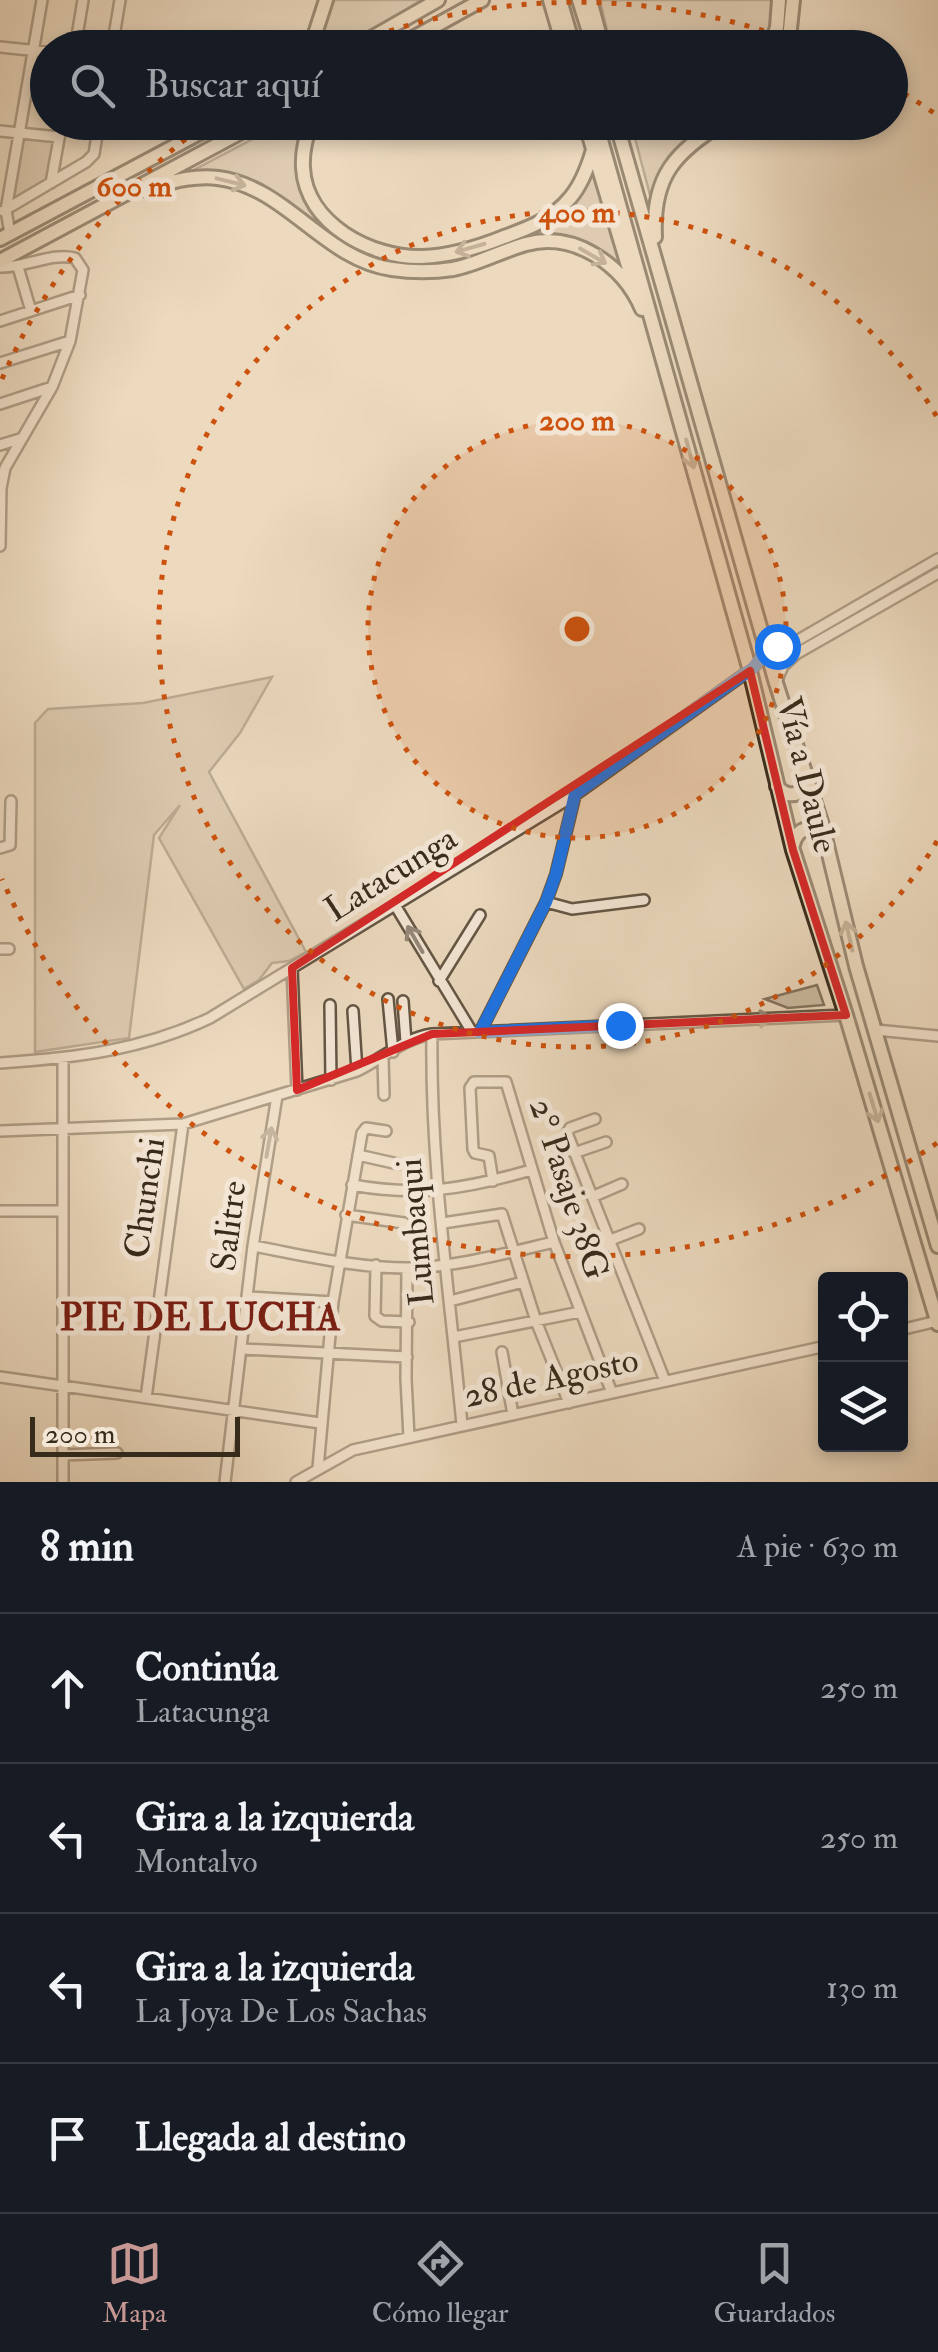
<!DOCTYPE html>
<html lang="es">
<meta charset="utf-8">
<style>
body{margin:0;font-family:"IM FELL Double Pica",serif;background:#20242c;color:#f1f3f6}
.controls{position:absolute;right:30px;bottom:30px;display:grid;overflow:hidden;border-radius:10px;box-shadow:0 5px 15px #0003}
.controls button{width:90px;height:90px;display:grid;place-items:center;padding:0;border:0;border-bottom:2px solid #363941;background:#171b24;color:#f1f3f6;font:50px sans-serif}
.scale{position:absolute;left:30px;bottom:25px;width:210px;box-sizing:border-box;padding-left:10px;border:5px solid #372b1b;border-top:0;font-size:28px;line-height:35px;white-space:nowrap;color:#372b1b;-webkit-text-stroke:8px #f3e6d5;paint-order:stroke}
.stop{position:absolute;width:30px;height:30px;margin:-22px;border:8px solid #1a73e8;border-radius:50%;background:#fff}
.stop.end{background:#1a73e8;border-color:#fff;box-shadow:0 2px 10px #0008}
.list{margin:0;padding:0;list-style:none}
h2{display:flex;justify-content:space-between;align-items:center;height:130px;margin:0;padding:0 40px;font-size:42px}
h2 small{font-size:32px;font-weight:400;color:#9ea1a6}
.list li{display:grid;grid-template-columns:65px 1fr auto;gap:30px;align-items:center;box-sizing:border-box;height:150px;padding:0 40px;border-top:2px solid #363941}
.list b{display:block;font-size:38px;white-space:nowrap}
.list p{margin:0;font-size:32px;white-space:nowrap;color:#9ea1a6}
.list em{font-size:32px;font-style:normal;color:#9ea1a6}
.icon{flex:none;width:55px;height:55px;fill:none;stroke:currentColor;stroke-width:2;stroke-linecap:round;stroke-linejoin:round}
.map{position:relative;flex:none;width:938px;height:1482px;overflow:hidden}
.search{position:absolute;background:#171b24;box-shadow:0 5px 15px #0003;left:30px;right:30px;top:30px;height:110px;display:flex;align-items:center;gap:25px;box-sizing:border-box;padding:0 35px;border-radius:55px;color:#9ea1a6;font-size:38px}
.sheet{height:730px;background:#171b24}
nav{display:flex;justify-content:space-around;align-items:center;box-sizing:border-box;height:140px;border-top:2px solid #363941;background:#171b24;font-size:28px;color:#9ea1a6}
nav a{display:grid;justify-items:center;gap:5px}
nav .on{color:#c59692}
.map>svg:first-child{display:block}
.green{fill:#cdbba2;stroke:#82735e;stroke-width:2.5}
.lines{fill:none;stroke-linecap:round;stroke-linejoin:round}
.minor-casing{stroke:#645644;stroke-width:14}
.highway-casing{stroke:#372b1b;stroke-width:18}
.minor{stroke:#f3e6d5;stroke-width:9}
.highway{stroke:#ecd9be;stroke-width:12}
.oneway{stroke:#92826c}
.oneway2{stroke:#958878}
.route{stroke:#1a73e8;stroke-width:12}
.marked{fill:none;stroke:#d62828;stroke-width:8;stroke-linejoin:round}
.ring{fill:none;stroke:#cd520e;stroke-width:5;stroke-dasharray:5 10}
.labels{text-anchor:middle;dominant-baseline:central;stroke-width:10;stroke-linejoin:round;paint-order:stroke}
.street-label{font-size:35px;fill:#372b1b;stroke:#f3e6d5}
.neighbourhood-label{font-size:38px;font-weight:bold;fill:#7a1f14;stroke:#f3e6d5}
.centre{fill:#cd520e;stroke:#f3e6d5;stroke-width:5}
.ring-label{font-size:30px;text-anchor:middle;font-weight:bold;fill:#cd520e;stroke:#f3e6d5;stroke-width:10;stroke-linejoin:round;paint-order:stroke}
</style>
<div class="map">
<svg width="938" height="1482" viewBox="0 0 938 1482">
<rect width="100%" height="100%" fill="#ecd9be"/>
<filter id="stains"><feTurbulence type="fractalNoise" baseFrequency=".002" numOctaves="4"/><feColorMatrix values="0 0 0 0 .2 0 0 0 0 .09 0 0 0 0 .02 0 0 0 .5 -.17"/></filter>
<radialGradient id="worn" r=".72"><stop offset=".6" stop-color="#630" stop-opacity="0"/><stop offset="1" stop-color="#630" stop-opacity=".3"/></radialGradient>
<path class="green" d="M331,0H426L339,47L314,48L330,13Z
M600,0H775V6L766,47H611Z
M283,123H303C292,161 300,193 323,225C307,220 298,206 284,198C256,180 224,174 192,171Z
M631,123H712L677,149L650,195Z
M23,135L56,138L50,182L13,202Z
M596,169L630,280L588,246L532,236L571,207Z
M272,677L240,733L209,772L306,952L289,961L272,963L259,980L244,989L159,838L180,805L154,835L129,1038L35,1052V723L48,709L143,703Z
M817,985L824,1005L788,1008L765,999Z"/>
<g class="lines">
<g class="minor-casing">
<path id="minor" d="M0,47L48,52
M75,48L83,0
M112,48L120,0
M0,131L59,137
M51,183L62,122
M3,211L86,162L94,154L99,122
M10,234L6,210L42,0
M0,267C26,268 51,252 75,258L83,270L70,341L52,387L5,468L1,488L0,546
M18,267L31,311
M0,321L80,295
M0,363L70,341
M0,404L52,387
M0,445L20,439
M777,680L783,666L796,654L938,573
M0,848L10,845L11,801
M546,902L572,909L644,900
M395,905L472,1032
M0,949H9
M292,968L297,1090
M439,981L480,915
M388,999L393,1052
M403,1001L406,1042
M330,1005L331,1080
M353,1011L357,1071
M876,1030L938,1036
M480,1032L546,902L556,874L575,795
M432,1034C430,1165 450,1295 462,1425
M63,1058V1482
M383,1059L384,1095
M0,1063C74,1058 143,1050 210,1018L575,795L753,668L761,658L765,642L788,646L938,559
M595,1119L570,1128L567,1133L665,1381
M0,1131L183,1124L357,1071C382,1059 404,1038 432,1034L846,1015
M574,1153L606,1142
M358,1155L398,1164
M493,1181L489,1156L475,1153L473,1149L470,1088L474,1082H506L554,1242L612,1393
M352,1185C419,1197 466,1189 531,1170
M592,1197L622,1184
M0,1211H61
M346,1215L404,1223
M443,1223L502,1214L536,1321L569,1403
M608,1241L639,1229
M253,1246C303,1255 356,1268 408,1268C456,1267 507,1253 554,1242
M591,1253L610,1245
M376,1265L375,1316L382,1321L409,1322
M407,1268L406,1379L409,1437
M248,1297L333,1302
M450,1301L523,1282
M900,1330L937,1321
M454,1337L580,1312
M242,1349L407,1357
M502,1352L513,1415
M0,1377L320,1423
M146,1398L183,1124
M63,1455L117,1453
M318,1468L333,1302L362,1133L366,1128L386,1131
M225,1482L253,1246L277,1096
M296,1482L353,1450L826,1346"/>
</g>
<g class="highway-casing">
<path id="highway" d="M550,0L564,48
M560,0L574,48
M579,0L594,48
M590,0L603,48
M307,48L315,34L326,0
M354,48L438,0
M395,48L482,0
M771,48L777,27L779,0
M788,48L793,0
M311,122C306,138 302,151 303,168C306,224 371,258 422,257C449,256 479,247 504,237C529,228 553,219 570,198C582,184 588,167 593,150
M585,122L634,286
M596,122L750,671L793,850L846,1015L938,1324
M616,122L776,683L822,825L856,966L938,1246
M136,191C162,185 191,174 218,178C287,187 323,259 392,269C412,272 433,272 453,269C478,264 501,251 526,244C575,231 623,265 642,309
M655,237C652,176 675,152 724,122
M0,239L220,122
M0,261L260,122
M777,786C784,796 795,797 804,789L808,777
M793,845C797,826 814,824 825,838"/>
</g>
<use href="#minor" class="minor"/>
<use href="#highway" class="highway"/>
</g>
<defs><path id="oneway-shaft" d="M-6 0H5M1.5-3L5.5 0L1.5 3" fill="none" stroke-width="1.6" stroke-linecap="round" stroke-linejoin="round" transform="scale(2.5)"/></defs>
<g class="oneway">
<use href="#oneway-shaft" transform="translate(231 182) rotate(14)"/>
<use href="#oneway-shaft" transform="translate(470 248) rotate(164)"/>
<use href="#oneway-shaft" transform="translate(593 256) rotate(30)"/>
<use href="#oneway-shaft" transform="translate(690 454) rotate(75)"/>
<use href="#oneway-shaft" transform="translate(849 936) rotate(-103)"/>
<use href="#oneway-shaft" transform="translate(874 1108) rotate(73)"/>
</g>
<g class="oneway2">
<use href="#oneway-shaft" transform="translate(415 939) rotate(-120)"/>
<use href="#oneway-shaft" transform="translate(757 1019) rotate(-3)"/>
<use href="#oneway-shaft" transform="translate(269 1142) rotate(-80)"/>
</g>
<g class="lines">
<path class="route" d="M620,1025L480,1032L546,902L556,874L575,794L753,668L761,658L765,642L777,646"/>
</g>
<path d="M0 0H938V1482H0ZM750,671L793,850L846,1015L432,1034L297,1090L292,968Z" fill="#ecd9be" fill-opacity=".55" fill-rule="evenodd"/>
<path class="marked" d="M750,671L793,850L846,1015L432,1034L297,1090L292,968Z"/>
<circle cx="577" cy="629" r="209" fill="#cd520e" fill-opacity=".12"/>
<g class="ring">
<circle cx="577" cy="629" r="209"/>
<path d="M937 841A418 418 0 1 1 937 417"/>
<path d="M937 1143A627 627 0 0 1 2 879M2 379A627 627 0 0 1 204 125M347 46A627 627 0 0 1 807 46M891 86A627 627 0 0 1 937 115"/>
</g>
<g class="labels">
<g class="street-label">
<text transform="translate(807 775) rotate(76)">Vía a Daule</text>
<text transform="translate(391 874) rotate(-32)">Latacunga</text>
<text transform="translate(569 1189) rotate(72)">2° Pasaje 38G</text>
<text transform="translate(145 1198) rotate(-82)">Chunchi</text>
<text transform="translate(229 1226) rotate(-83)">Salitre</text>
<text transform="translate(416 1232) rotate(-95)">Lumbaqui</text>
<text transform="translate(551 1378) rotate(-12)">28 de Agosto</text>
</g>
<g class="neighbourhood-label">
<text x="200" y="1318">PIE DE LUCHA</text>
</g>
</g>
<circle cx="577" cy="629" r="15" class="centre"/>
<g class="ring-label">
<text x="134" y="196">600 m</text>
<text x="577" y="222">400 m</text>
<text x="577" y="430">200 m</text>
</g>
<rect width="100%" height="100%" filter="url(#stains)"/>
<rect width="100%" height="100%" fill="url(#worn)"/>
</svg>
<div class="controls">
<button><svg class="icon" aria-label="locate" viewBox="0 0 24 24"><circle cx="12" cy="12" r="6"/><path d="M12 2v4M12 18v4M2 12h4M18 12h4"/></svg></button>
<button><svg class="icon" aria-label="layers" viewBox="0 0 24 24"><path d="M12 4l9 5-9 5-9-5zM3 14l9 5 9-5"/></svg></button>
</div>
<div class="scale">200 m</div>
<div class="stop" style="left:777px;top:646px"></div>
<div class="stop end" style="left:620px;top:1025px"></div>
<div class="search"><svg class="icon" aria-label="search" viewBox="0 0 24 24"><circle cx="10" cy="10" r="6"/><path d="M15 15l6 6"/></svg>Buscar aquí</div>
</div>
<section class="sheet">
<h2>8 min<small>A pie · 630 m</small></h2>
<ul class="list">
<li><svg class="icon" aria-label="ahead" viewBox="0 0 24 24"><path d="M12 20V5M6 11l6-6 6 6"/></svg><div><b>Continúa</b><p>Latacunga</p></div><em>250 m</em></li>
<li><svg class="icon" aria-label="left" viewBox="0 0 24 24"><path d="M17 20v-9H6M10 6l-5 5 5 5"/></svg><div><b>Gira a la izquierda</b><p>Montalvo</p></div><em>250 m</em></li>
<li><svg class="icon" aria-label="left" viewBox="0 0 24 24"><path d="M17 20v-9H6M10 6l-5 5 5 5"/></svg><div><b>Gira a la izquierda</b><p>La Joya De Los Sachas</p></div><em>130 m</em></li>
<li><svg class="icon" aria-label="arrive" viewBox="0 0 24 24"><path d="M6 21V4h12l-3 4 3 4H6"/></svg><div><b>Llegada al destino</b></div></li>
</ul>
</section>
<nav>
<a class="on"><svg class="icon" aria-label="map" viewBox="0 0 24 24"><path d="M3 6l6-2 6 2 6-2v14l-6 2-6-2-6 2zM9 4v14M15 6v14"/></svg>Mapa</a>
<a><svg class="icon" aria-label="directions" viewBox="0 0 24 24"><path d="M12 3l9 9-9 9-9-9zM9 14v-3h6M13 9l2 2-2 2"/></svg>Cómo llegar</a>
<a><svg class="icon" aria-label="saved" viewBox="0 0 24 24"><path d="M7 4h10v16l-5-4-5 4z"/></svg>Guardados</a>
</nav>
